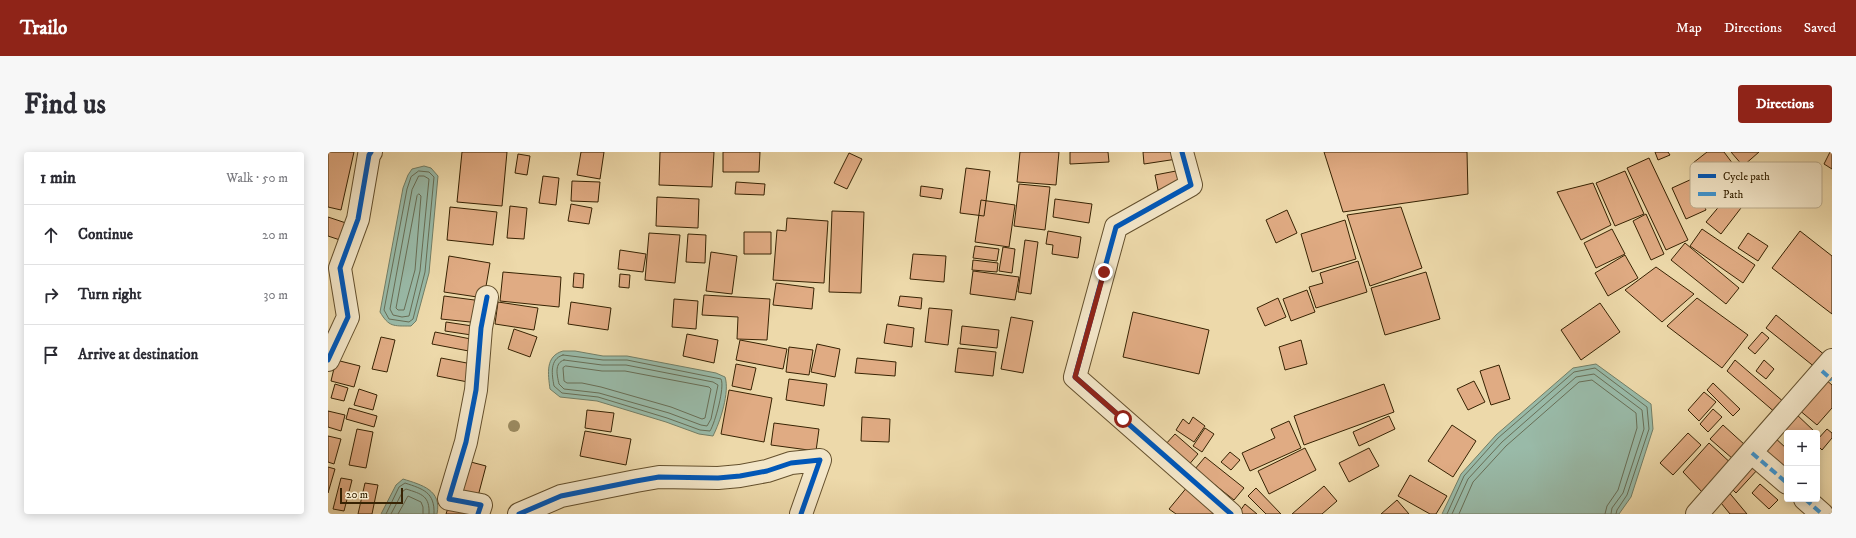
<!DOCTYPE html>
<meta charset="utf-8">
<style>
body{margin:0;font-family:"IM FELL DW Pica",serif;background:#f7f7f7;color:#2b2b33}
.controls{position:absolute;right:12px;bottom:12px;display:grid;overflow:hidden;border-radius:4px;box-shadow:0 2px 10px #0003}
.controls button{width:36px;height:36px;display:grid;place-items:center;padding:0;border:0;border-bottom:1px solid #e1e1e2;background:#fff;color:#2b2b33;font:20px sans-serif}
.scale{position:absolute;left:12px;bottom:10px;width:63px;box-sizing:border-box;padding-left:4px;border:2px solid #372303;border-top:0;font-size:11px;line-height:14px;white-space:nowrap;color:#372303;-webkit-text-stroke:3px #f3e6c8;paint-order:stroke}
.stop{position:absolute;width:12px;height:12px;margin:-9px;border:3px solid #8f2418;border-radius:50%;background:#fff}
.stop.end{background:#8f2418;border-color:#fff;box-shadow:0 1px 4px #0008}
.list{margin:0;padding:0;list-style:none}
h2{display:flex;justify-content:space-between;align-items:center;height:52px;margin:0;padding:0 16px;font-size:17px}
h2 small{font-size:13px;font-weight:400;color:#7c7c81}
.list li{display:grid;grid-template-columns:26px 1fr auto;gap:12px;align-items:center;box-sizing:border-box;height:60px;padding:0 16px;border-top:1px solid #e1e1e2}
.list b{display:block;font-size:15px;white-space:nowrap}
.list em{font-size:13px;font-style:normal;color:#7c7c81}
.icon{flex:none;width:22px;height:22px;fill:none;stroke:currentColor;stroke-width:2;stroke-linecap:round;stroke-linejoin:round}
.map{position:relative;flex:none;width:1504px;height:362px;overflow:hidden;border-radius:4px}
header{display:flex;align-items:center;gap:24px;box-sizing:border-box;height:56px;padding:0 20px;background:#8f2418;color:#fff}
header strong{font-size:19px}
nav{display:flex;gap:22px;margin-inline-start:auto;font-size:14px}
.intro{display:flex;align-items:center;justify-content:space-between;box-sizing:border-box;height:96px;padding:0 24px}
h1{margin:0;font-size:28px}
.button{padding:10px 18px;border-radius:4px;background:#8f2418;color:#fff;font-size:14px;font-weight:700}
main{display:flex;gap:24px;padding:0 24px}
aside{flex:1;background:#fff;border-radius:4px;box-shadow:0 2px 10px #0003}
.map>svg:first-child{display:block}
.water{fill:#99baa8;stroke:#727e66}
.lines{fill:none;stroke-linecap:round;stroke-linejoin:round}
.shore{stroke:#686e56;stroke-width:1}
.building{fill:#e0ab83;stroke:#372303}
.minor-casing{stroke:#64502d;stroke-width:24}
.minor{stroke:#f3e6c8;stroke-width:22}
.quiet{stroke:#3e95d1;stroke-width:4;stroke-dasharray:8 4;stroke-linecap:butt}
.cycleway-casing{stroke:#f3e6c8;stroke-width:8}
.cycleway{stroke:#0057b8;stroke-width:5}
.tree{fill:#9b8a60}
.route{stroke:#8f2418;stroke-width:5}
.key{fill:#f3e6c8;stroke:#bbac8d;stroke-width:1}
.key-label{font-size:11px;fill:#372303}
</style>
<header>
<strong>Trailo</strong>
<nav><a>Map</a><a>Directions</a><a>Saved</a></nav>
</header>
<div class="intro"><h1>Find us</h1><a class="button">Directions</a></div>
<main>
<aside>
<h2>1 min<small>Walk · 50 m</small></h2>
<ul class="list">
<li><svg class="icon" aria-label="ahead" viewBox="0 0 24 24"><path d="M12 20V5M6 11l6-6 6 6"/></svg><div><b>Continue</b></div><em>20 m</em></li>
<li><svg class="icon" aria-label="right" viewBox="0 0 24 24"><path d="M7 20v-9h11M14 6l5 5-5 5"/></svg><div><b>Turn right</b></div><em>30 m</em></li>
<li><svg class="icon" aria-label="arrive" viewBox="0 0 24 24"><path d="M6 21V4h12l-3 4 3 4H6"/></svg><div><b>Arrive at destination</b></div></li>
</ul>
</aside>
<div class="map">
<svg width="1504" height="362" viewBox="0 0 1504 362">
<rect width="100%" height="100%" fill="#edd9aa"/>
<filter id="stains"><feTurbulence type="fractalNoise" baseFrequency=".005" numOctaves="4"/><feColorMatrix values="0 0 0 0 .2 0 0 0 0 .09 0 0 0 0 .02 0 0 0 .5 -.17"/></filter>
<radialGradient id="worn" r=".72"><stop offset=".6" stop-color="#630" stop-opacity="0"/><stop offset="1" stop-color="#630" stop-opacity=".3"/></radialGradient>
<path class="water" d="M96,14L103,16L110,24L101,121L88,169L83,174C65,174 61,175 52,160L75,36L80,23L84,17Z
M235,199H247L275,204H299L388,221L397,225C402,240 392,270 385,284L371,282L338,270L269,249L232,245L222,237C220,222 217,204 235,199Z
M1268,212L1323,252L1325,277L1303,345L1291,362H1114L1133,322L1168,283L1245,216Z
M75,327C94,333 114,338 109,362H53L68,333Z"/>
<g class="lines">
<path class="shore" d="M91,19L101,20L106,25L97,120L85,167L81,170L61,167L56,158L79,37L83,25Z
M91,24H96L101,27L92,119L81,164L74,165L65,163L62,157L84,38Z
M91,42L93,44L87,118L76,158H70L68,156L89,44Z
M235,203L275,208H299L393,227C397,235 387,271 382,279L372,278L339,266L270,245L234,241L226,234C224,223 221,207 235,203Z
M236,208L274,213H298L385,230L390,233L383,267L379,274L373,273L341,261L271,241L236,237L231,232C229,223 226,211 236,208Z
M238,214L274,219H297L381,235L383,237L377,266L374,267L343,255L273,235L254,231H239L236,229L235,216Z
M58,362L71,335L77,331C95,337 107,340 106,362
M63,362L75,339L78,337C94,342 102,344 101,362
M70,362L80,344L93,350L95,355V362
M1119,362L1136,324L1170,286L1246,220L1267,216L1319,255L1321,277L1299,343L1289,358L1288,362
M1124,362L1140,327L1174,290L1248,225L1266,222L1314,258L1316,277L1295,341L1284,356L1283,362
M1131,362L1145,330L1178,294L1251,230L1264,228L1308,261L1309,276L1290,338L1279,354L1277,362"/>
</g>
<path class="building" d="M0,0H26L13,58L0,55Z
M134,0H179L174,54L129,50Z
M253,0H276L272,27L249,23Z
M332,0H386L384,35L331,33Z
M395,0H432L431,20H395Z
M692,0H731L728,33L689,30Z
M742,0H780L781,10L742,12Z
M815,0H848L849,7L816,12Z
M996,0H1139L1140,42L1015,60Z
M1327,0H1340L1342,3L1330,8Z
M1379,0H1396L1411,20L1388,39L1365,11Z
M1403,0H1431L1415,14Z
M1502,0H1504V17L1496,12Z
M521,1L534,7L519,37L506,31Z
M190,2L202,4L199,23L187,21Z
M1321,6L1360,88L1338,98L1299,16Z
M638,16L662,19L656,64L632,61Z
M848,19L851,33L830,38L827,23Z
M1297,19L1316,62L1287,74L1268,31Z
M215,24L231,26L228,53L211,51Z
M1364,27L1378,58L1358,67L1344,36Z
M244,29L272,30L270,50L243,49Z
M408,30L437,32L436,43L407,42Z
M1265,31L1283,73L1253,88L1229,40Z
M691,32L722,35L717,78L686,74Z
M593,34L615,37L613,47L592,44Z
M329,45L371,47L370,76L328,74Z
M1399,45L1413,56L1393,82L1378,70Z
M727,47L764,52L761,71L725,65Z
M653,48L687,53L681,95L647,90Z
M243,52L264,56L261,72L240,69Z
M182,54L199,56L196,87L179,86Z
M122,55L169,60L165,93L119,88Z
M1073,55L1094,116L1042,134L1019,63Z
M959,58L969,81L948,91L938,68Z
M504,59L536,60L533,141L501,140Z
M1318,62L1336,102L1323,108L1305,69Z
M0,65L18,71L12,88L0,84Z
M459,66L500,69L496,131L445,128L449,78L458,79Z
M1017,68L1028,107L984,120L973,82Z
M1284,77L1297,102L1268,116L1256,91Z
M1374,77L1427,113L1415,131L1362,94Z
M720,79L753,85L750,106L724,102L725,93L718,92Z
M1472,79L1504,104V162L1444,116Z
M416,80H443V102H416Z
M321,81L352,83L347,131L317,128Z
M1420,81L1440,94L1430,109L1410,96Z
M360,82L378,83L377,111L358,110Z
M697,88L710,90L703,142L690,140Z
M1357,91L1411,136L1398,152L1343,108Z
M647,94L671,97L669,109L645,106Z
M675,95L687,97L684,121L671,119Z
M292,98L318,102L315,120L290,117Z
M383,100L409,104L404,142L378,139Z
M585,102L618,104L616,130L582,127Z
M1297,103L1310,126L1280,144L1267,121Z
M121,104L162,111L156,146L116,140Z
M645,108L670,111L669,120L644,118Z
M1030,109L1039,140L988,156L981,135L995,131L992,121Z
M1328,115L1366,142L1334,170L1297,138Z
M645,119L691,125L687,148L642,142Z
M175,120L233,125L231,155L172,149Z
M1098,120L1112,167L1057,183L1043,136Z
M246,121L256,122L255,136L245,135Z
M292,122L302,123L301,136L291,135Z
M448,131L486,136L484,157L445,153Z
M979,138L987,160L963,169L955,147Z
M376,143L442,147L439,188L409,187L410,165L374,163Z
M116,144L154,149L152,171L113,167Z
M572,144L594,146L593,157L570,154Z
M950,146L958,165L937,174L929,156Z
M1369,146L1420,183L1394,216L1339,174Z
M346,147L370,149L368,177L344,175Z
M170,150L210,156L206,178L167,172Z
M243,150L283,156L280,178L240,172Z
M1272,151L1292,180L1253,208L1233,178Z
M601,156L624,158L620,193L597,190Z
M805,160L881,178L871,222L795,205Z
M1448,163L1498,204L1488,216L1438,176Z
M683,165L705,169L695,221L673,217Z
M118,170L151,175L150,184L117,179Z
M559,172L586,176L584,195L556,191Z
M634,174L671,178L669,196L632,192Z
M186,177L209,185L202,205L180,197Z
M107,180L148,188L146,200L104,192Z
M1434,180L1441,186L1427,202L1420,196Z
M359,182L390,188L386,211L355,204Z
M53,185L67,188L59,220L44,217Z
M412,188L459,197L455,217L408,208Z
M973,188L979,212L957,218L951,195Z
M489,192L512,197L507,225L483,220Z
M461,195L485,198L481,223L458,220Z
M630,196L668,200L665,224L627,220Z
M113,206L149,213L145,231L109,224Z
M529,206L568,210L567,224L527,221Z
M8,208L32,214L26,235L3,229Z
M1407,208L1457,251L1449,262L1399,219Z
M1436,208L1446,217L1438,227L1428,219Z
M408,212L428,216L423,238L404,234Z
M1171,213L1182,247L1163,253L1152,219Z
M461,227L499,232L496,254L458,248Z
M1497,227L1504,233V256L1489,273L1470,257Z
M1146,229L1157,250L1140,258L1129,237Z
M1385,231L1412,257L1405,264L1379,238Z
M7,232L20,236L16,249L3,246Z
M1056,232L1066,260L976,293L966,264Z
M31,237L49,243L45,258L26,253Z
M401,238L444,246L436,290L393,282Z
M1376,240L1388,250L1371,269L1360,258Z
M21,256L49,264L46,275L18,267Z
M1385,257L1394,265L1380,280L1372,272Z
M259,258L286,261L283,280L257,276Z
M0,259L17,263L13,279L0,275Z
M1466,260L1487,280L1486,281H1459L1452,275Z
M1061,264L1067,277L1031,294L1025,280Z
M534,265L562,267L561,290L533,289Z
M865,265L877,274L866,290L848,278L855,267L861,272Z
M961,269L973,296L922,319L914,301L947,286L943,277Z
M446,271L491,277L488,299L443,293Z
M1124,273L1148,289L1125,325L1100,309Z
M1395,273L1417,293L1405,307L1382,287Z
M877,276L886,282L874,300L865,294Z
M29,277L45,280L38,316L21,313Z
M1499,277L1504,281V286L1494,298L1489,293V288Z
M257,279L303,287L298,313L252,304Z
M1360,281L1373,293L1345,323L1332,311Z
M847,282L870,302L859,315L836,294Z
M0,284L13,287L6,312L0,310Z
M1445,284L1459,297V313L1453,320L1431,300Z
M1381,291L1406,314L1376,342L1355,320Z
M977,296L988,318L941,342L930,319Z
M1041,296L1051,314L1021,330L1011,311Z
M902,300L912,308L903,318L893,310Z
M877,305L916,336L906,348L867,317Z
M139,309L158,314L149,348L130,343Z
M1424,309L1431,316L1408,341L1401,334Z
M0,315L7,317L0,341Z
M1082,323L1119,344L1108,362H1102L1070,344Z
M13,326L24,328L16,359L5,357Z
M37,331L50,333L44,362H30Z
M1432,332L1450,348L1441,357L1424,341Z
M860,334L888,358L884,362H848L841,357Z
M996,334L1009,349L994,362H964Z
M928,336L953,362H938L920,344Z
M1399,338L1419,362H1402L1389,346Z
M1069,348L1081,362H1053Z
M917,352L929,362H915L912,359Z
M120,356L140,361V362H118Z"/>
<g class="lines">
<g class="minor-casing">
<path id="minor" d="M854,0L863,33L788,75L747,225L903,362
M0,208L20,165L12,116L30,67L41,3L43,0
M1424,301L1459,331
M1477,347L1494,362
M150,362L153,353L121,347L138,290L148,238L153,176L159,145
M191,362L233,344L308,329L331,325L390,326L412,324L439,319L463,311L492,308L473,362
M1369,362L1504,208"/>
</g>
<use href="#minor" class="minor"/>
<path class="quiet" d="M1494,219L1504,228
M1424,301L1459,331
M1477,347L1494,362"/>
<g class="cycleway-casing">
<path id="cycleway" d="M854,0L863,33L788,75L747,225L903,362
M0,208L20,165L12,116L30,67L41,3L43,0
M150,362L153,353L121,347L138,290L148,238L153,176L159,145
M191,362L233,344L308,329L331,325L390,326L412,324L439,319L463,311L492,308L473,362"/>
</g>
<use href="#cycleway" class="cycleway"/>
</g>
<circle class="tree" cx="186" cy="274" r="6"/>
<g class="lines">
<path class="route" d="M776,120L747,225L795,267"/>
</g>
<rect x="1362" y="10" width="132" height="46" rx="6" class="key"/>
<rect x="1370" y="22" width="18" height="4" fill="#0057b8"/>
<rect x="1370" y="40" width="18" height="4" fill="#3e95d1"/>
<g class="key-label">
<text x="1395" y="28">Cycle path</text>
<text x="1395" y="46">Path</text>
</g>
<rect width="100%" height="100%" filter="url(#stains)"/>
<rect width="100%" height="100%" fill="url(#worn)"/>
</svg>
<div class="controls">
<button>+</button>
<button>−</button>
</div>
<div class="scale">20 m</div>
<div class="stop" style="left:795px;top:267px"></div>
<div class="stop end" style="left:776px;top:120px"></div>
</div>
</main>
